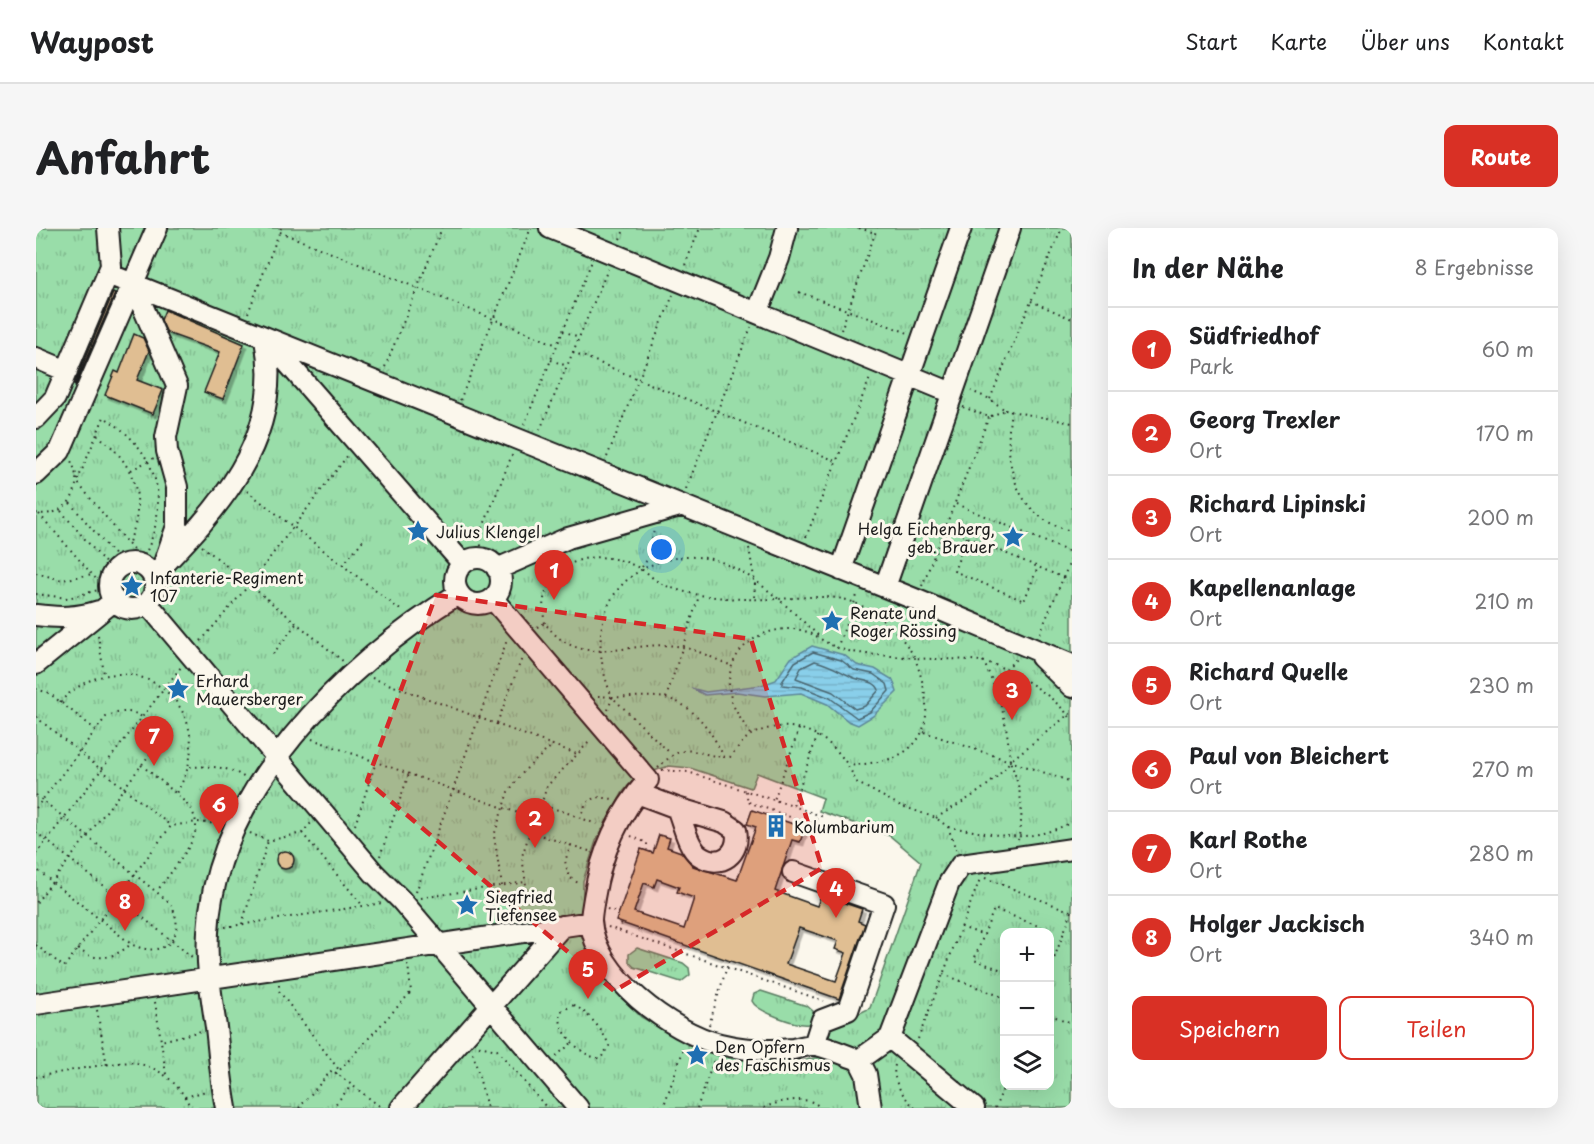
<!DOCTYPE html>
<html lang="de">
<meta charset="utf-8">
<style>
body{margin:0;font-family:"Playpen Sans",sans-serif;background:#f6f6f6;color:#202124}
.controls{position:absolute;right:18px;bottom:18px;display:grid;overflow:hidden;border-radius:12px;box-shadow:0 6px 24px #0002}
.controls button{width:54px;height:54px;display:grid;place-items:center;padding:0;border:0;border-bottom:2px solid #e0e0e0;background:#fff;color:#202124;font:30px sans-serif}
.you{position:absolute;left:626px;top:322px;width:21px;height:21px;margin:-15px;border:4px solid #fff;border-radius:50%;background:#1a73e8;box-shadow:0 0 0 9px #1a73e833}
.badge{display:grid;place-items:center;width:39px;height:39px;border-radius:50%;background:#d93025;color:#fff;font-size:20px;font-weight:700}
.pin{position:absolute;translate:-50% -50px;filter:drop-shadow(0 2px 3px #0008)}
.pin::after{content:'';position:absolute;top:32px;width:21px;height:18px;background:inherit;clip-path:polygon(0 0,100% 0,50% 100%)}
.list{margin:0;padding:0;list-style:none}
h2{display:flex;justify-content:space-between;align-items:center;height:78px;margin:0;padding:0 24px;font-size:26px}
h2 small{font-size:20px;font-weight:400;color:#757577}
.list li{display:grid;grid-template-columns:39px 1fr auto;gap:18px;align-items:center;box-sizing:border-box;height:84px;padding:0 24px;border-top:2px solid #e0e0e0}
.list b{display:block;font-size:22px;white-space:nowrap}
.list p{margin:0;font-size:20px;white-space:nowrap;color:#757577}
.list em{font-size:20px;font-style:normal;color:#757577}
.actions{display:flex;gap:12px;padding:18px 24px}
.actions a{flex:1;padding:14px 0;border:2px solid #d93025;border-radius:12px;text-align:center;font-size:21px;color:#d93025}
.actions .main{background:#d93025;color:#fff}
.icon{flex:none;width:33px;height:33px;fill:none;stroke:currentColor;stroke-width:2;stroke-linecap:round;stroke-linejoin:round}
.map{position:relative;flex:none;width:1036px;height:880px;overflow:hidden;border-radius:12px}
header{display:flex;align-items:center;gap:36px;box-sizing:border-box;height:84px;padding:0 30px;background:#fff;border-bottom:2px solid #e0e0e0}
header strong{font-size:28px}
nav{display:flex;gap:33px;margin-inline-start:auto;font-size:21px}
.intro{display:flex;align-items:center;justify-content:space-between;box-sizing:border-box;height:144px;padding:0 36px}
h1{margin:0;font-size:42px}
.button{padding:15px 27px;border-radius:12px;background:#d93025;color:#fff;font-size:21px;font-weight:700}
main{display:flex;gap:36px;padding:0 36px}
aside{flex:1;background:#fff;border-radius:12px;box-shadow:0 6px 24px #0002}
.map>svg:first-child{display:block}
.grass{fill:url(#grass-tufts);stroke:#5a7c62;stroke-width:1.5;fill-rule:evenodd}
.water{fill:url(#water-rules);stroke:#5d8798;stroke-width:1.5}
.lines{fill:none;stroke-linecap:round;stroke-linejoin:round}
.shore{stroke:#48646e;stroke-width:1.5}
.building{fill:#e0be92;stroke:#1c1c1c;stroke-width:1.5;fill-rule:evenodd;filter:url(#shadow)}
.minor-casing{stroke:#1c1c1c;stroke-width:24}
.path{stroke:#1c1c1c;stroke-width:2;stroke-dasharray:1.5 4.5;stroke-linecap:butt}
.minor{stroke:#fbf7ec;stroke-width:20}
.marked{fill:#d62828;fill-opacity:0.2;stroke:#d62828;stroke-width:4.5;stroke-dasharray:12 8;stroke-linejoin:round}
.labels{text-anchor:middle;dominant-baseline:central;stroke-width:6;stroke-linejoin:round;paint-order:stroke}
.poi-label{font-size:16px;fill:#1c1c1c;stroke:#fbf7ec;text-anchor:start}
</style>
<header>
<strong>Waypost</strong>
<nav><a>Start</a><a>Karte</a><a>Über uns</a><a>Kontakt</a></nav>
</header>
<div class="intro"><h1>Anfahrt</h1><a class="button">Route</a></div>
<main>
<div class="map">
<svg width="1036" height="880" viewBox="0 0 1036 880">
<defs>
<pattern id="grass-tufts" width="24" height="20" patternUnits="userSpaceOnUse" patternTransform="scale(1.5)"><rect width="24" height="20" fill="#99dda9"/><path d="M3 7l-1-3M5 7V3M7 7l1-3M15 17l-1-3M17 17v-4M19 17l1-3" fill="none" stroke="#83bd91"/></pattern>
<pattern id="water-rules" width="6" height="5" patternUnits="userSpaceOnUse" patternTransform="scale(1.5)"><rect width="6" height="5" fill="#89cfea"/><path d="M0 2.5h6" fill="none" stroke="#76b1c8"/></pattern>
<filter id="shadow"><feDropShadow dx="3.5" dy="3.5" stdDeviation="0" flood-color="#0004"/></filter>
</defs>
<rect width="100%" height="100%" fill="#fbf7ec"/>
<filter id="ink" filterUnits="userSpaceOnUse"><feTurbulence type="fractalNoise" baseFrequency=".0167" numOctaves="2"/><feDisplacementMap in="SourceGraphic" scale="12" xChannelSelector="R" yChannelSelector="G"/><feConvolveMatrix kernelMatrix="1 2 1 2 8 2 1 2 1" color-interpolation-filters="sRGB"/></filter>
<g filter="url(#ink)">
<path class="grass" d="M0,0H1036V880H0ZM633,538L654,540L715,560L721,545L787,570L783,583L854,608L885,634L834,780L796,799L785,828L767,833L724,832L700,827L630,803L605,789L583,767L560,735L546,709L547,653L560,613L587,564L600,549ZM969,704H1014V858H969Z
M601,720L647,735L653,740L654,747L645,754L598,739L593,734V726Z
M725,763L771,778L777,783V790L772,796C761,798 720,783 716,773L718,766Z"/>
<path class="water" d="M776,418L808,427L821,437L839,441L857,452L861,464L837,488L822,497L812,493L791,476L765,465L729,468L701,464L669,467L655,460L670,464L726,457L740,452L755,430Z"/>
<g class="lines">
<path class="shore" d="M777,424L805,432L818,442L837,446L851,456L853,463L834,484L821,490L794,470L766,459L746,457V454L759,434Z
M779,433C795,437 800,441 814,448C824,454 839,451 843,462L829,478L819,481L797,464L760,450L765,440Z"/>
</g>
<path class="building" d="M77,65L79,66L39,158L38,157Z
M129,82L208,116L187,171L168,164L184,124L131,105L125,92Z
M98,106L107,110L113,123L101,152L127,162L117,186L69,167L79,143L83,145Z
M716,582L769,600L764,614L756,612L739,663L781,678L785,667L826,681L822,693L829,696L803,771L580,693L605,621L617,625L623,607L634,610L631,619L645,624L657,638L701,652L720,599L711,596ZM621,651L643,659L641,664L658,670L648,701L598,684L608,655L618,659ZM763,700L802,713L799,721L810,725L800,753L750,736Z
M240 632a9 9 0 1 1 18 0a9 9 0 1 1-18 0Z"/>
<g class="lines">
<g class="minor-casing">
<path id="minor" d="M514,0L916,165
M72,46L881,372L1036,437
M97,56L141,158L130,209L131,223L141,259V298L127,338
M721,85L743,30L751,0
M230,110L427,336
M0,130L31,143
M0,190L19,170L75,38L72,0
M0,246L24,223L121,0
M419 353a23 23 0 1 1 46 0a23 23 0 1 1-46 0Z
M73 358a23 23 0 1 1 46 0a23 23 0 1 1-46 0Z
M461,341L532,310L644,278
M805,342L925,0
M117,348C181,282 249,211 229,111
M849,359L974,0
M457,371L612,552C582,586 565,625 558,670C557,677 555,686 555,693C558,747 636,805 684,816C708,822 733,823 757,821C764,820 772,816 780,817C794,820 809,827 823,832L830,846L835,880
M111,375L338,645L365,672L542,880
M0,387C23,390 41,390 63,383
M1005,429L1036,459
M0,436L79,372
M601,565L641,580C647,594 651,618 663,627C685,642 705,625 700,602L688,594L641,580
M757,644L848,676L812,782L786,792L778,817
M0,776L555,694
M854,810L938,880
M823,832L854,810L913,655L925,637L1036,621
M190,880C185,853 183,826 180,799C175,767 170,736 172,704C179,563 309,435 422,366
M365,880L526,698"/>
</g>
<path class="path" d="M823,0L839,5
M244,4L521,117
M584,11L589,0
M649,37L664,0
M763,64L872,105
M995,73L1036,91
M212,85L245,0
M805,102L841,0
M527,103L543,109
M537,124L800,233
M515,132L531,138
M349,139L406,0
M954,171L1026,0
M424,172L495,0
M927,179L953,189L969,182L954,171L935,163
M969,182L1036,195
M975,183C967,234 978,290 1036,303
M488,197L556,33
M504,202L572,41
M61,207C99,234 112,273 92,316
M571,229L637,67
M95,242L118,230
M650,261L715,99
M211,263L367,384
M34,275L87,337
M920,276L1036,325
M25,283L77,344
M0,285C31,291 50,260 35,233
M3,286L69,361
M910,300L1028,350
M770,309L834,150
M931,309L918,343L988,373L1002,339
M166,318L308,434
M713,320L719,355L718,371
M444,330L446,302L476,227
M106,333C136,275 124,224 68,189L41,254L106,333L107,334
M307,337L327,312
M606,339L611,332L618,302
M0,345L26,352L56,346
M886,358L953,189
M0,366L32,370L66,361
M509,395C505,377 507,364 519,349C542,321 582,326 610,344C614,347 617,351 621,353C631,360 652,365 664,367C689,371 717,372 742,371C766,370 797,365 819,375C844,385 866,407 879,430C901,432 922,430 944,433C972,437 1020,469 1036,492
M501,399L509,395C546,446 596,409 646,419C662,422 678,431 694,437
M1004,405L1036,329
M62,407L68,446
M165,413L213,357L312,227
M801,420L822,365
M237,426L260,396
M947,433C965,469 971,493 974,533L1036,484
M970,441L981,430
M336,450L541,526
M0,461L13,465L60,502
M562,468L576,469L635,526
M630,470L663,368
M24,474C93,402 193,482 140,565
M572,482L576,470
M0,489L135,598
M461,495L486,430
M763,501L738,572L757,578L782,506
M888,504L1036,554
M714,506C708,495 698,483 695,470C685,430 716,400 756,401C778,402 785,414 802,420C825,428 855,427 879,430C893,470 903,515 851,532C839,535 826,536 814,538
M276,511L482,585
M688,529C676,504 658,476 629,470C612,467 592,470 576,469C554,416 561,357 620,335C643,327 670,326 692,337C726,352 755,383 782,407
M105,537C176,593 175,592 121,663
M154,539C173,538 193,538 209,550
M622,540C652,508 660,530 694,529C700,522 708,510 717,506C761,485 804,512 820,554L863,577L900,590L912,599L920,622
M626,542L652,544L738,572
M710,563L712,574L774,596L785,588L757,578
M0,567L134,675C153,708 128,733 95,716L0,641
M505,577L511,558L555,512
M0,580L70,489C101,474 123,494 114,526L0,675
M544,590L550,575L561,569L577,571
M900,590C927,573 957,559 974,533C985,561 989,582 982,612
M319,597L340,534
M912,599C962,606 988,618 1036,594
M0,604L156,729
M214,605L232,613L266,605L276,594
M266,605L327,678
M595,608L611,615V622
M535,617L529,633L533,649L545,657
M553,623L494,604L487,599L482,585C496,566 545,591 563,597
M0,626L145,439
M344,628L373,546
M949,650L1036,684
M466,658L458,608L472,564L489,542L517,517
M380,664L471,412
M385,670L489,654
M571,681L583,685
M494,686L486,628L494,604
M206,696L232,613
M189,699L347,675
M572,699L788,773
M925,699L948,707
M583,703L586,695
M0,717L28,739L135,598L161,594L183,596
M42,721C60,735 79,730 95,716
M1014,741L1036,683
M969,743L938,732L958,681L1005,699L1003,704
M907,746L969,770
M243,757V763L303,842
M119,774L125,813
M538,777C551,784 569,804 573,818L565,830C548,832 518,801 525,783Z
M61,782L71,838
M1014,787L1036,795
M673,797L693,732
M882,811L944,651
M443,818L461,822L511,880
M437,825L451,880
M520,828L537,814
M859,837C855,853 868,869 879,880
M130,846L125,813L165,803
M300,846L375,764L372,736
M0,849C18,846 88,831 100,835C127,841 143,856 155,880
M149,869L170,863
M263,880L296,842L346,880
M296,880L314,859
M627,880L648,820
M661,880L678,832
M728,880C741,873 775,866 784,880
M959,880L969,856"/>
<use href="#minor" class="minor"/>
</g>
</g>
<path class="marked" d="M400,367L715,411L786,640L578,763L331,553Z"/>
<defs>
<g id="sight-bare" transform="scale(1.8)"><path d="M0-6L1.8-2.2L6-1.7L2.9 1.2L3.7 5.4L0 3.3L-3.7 5.4L-2.9 1.2L-6-1.7L-1.8-2.2Z" fill="#1f6fb2" stroke="#fbf7ec" stroke-width="2.5" paint-order="stroke"/></g>
<g id="building-bare" transform="scale(1.8)"><path d="M-4-6H4V6H1V3H-1V6H-4ZM-2.5-4.3h1.7v1.8h-1.7ZM.8-4.3h1.7v1.8H.8ZM-2.5-1h1.7V.8h-1.7ZM.8-1h1.7V.8H.8Z" fill="#1f6fb2" stroke="#fbf7ec" stroke-width="2.5" paint-order="stroke"/></g>
</defs>
<g fill-rule="evenodd">
<use href="#sight-bare" x="382" y="303"/>
<use href="#sight-bare" x="977" y="309"/>
<use href="#sight-bare" x="96" y="358"/>
<use href="#sight-bare" x="796" y="393"/>
<use href="#sight-bare" x="142" y="461"/>
<use href="#building-bare" x="740" y="598"/>
<use href="#sight-bare" x="431" y="677"/>
<use href="#sight-bare" x="661" y="827"/>
</g>
<g class="labels">
<g class="poi-label">
<text x="959" y="300" text-anchor="end">Helga Eichenberg,<tspan x="959" dy="18">geb. Brauer</tspan></text>
<text x="400" y="303">Julius Klengel</text>
<text x="114" y="349">Infanterie-Regiment<tspan x="114" dy="18">107</tspan></text>
<text x="814" y="384">Renate und<tspan x="814" dy="18">Roger Rössing</tspan></text>
<text x="160" y="452">Erhard<tspan x="160" dy="18">Mauersberger</tspan></text>
<text x="758" y="598">Kolumbarium</text>
<text x="449" y="668">Siegfried<tspan x="449" dy="18">Tiefensee</tspan></text>
<text x="679" y="818">Den Opfern<tspan x="679" dy="18">des Faschismus</tspan></text>
</g>
</g>
</svg>
<div class="controls">
<button>+</button>
<button>−</button>
<button><svg class="icon" aria-label="layers" viewBox="0 0 24 24"><path d="M12 4l9 5-9 5-9-5zM3 14l9 5 9-5"/></svg></button>
</div>
<div class="you"></div>
<div class="pin badge" style="left:518px;top:372px">1</div>
<div class="pin badge" style="left:499px;top:620px">2</div>
<div class="pin badge" style="left:976px;top:492px">3</div>
<div class="pin badge" style="left:800px;top:690px">4</div>
<div class="pin badge" style="left:552px;top:771px">5</div>
<div class="pin badge" style="left:183px;top:606px">6</div>
<div class="pin badge" style="left:118px;top:538px">7</div>
<div class="pin badge" style="left:89px;top:703px">8</div>
</div>
<aside>
<h2>In der Nähe<small>8 Ergebnisse</small></h2>
<ul class="list">
<li><span class="badge">1</span><div><b>Südfriedhof</b><p>Park</p></div><em>60 m</em></li>
<li><span class="badge">2</span><div><b>Georg Trexler</b><p>Ort</p></div><em>170 m</em></li>
<li><span class="badge">3</span><div><b>Richard Lipinski</b><p>Ort</p></div><em>200 m</em></li>
<li><span class="badge">4</span><div><b>Kapellenanlage</b><p>Ort</p></div><em>210 m</em></li>
<li><span class="badge">5</span><div><b>Richard Quelle</b><p>Ort</p></div><em>230 m</em></li>
<li><span class="badge">6</span><div><b>Paul von Bleichert</b><p>Ort</p></div><em>270 m</em></li>
<li><span class="badge">7</span><div><b>Karl Rothe</b><p>Ort</p></div><em>280 m</em></li>
<li><span class="badge">8</span><div><b>Holger Jackisch</b><p>Ort</p></div><em>340 m</em></li>
</ul>
<div class="actions"><a class="main">Speichern</a><a>Teilen</a></div>
</aside>
</main>
